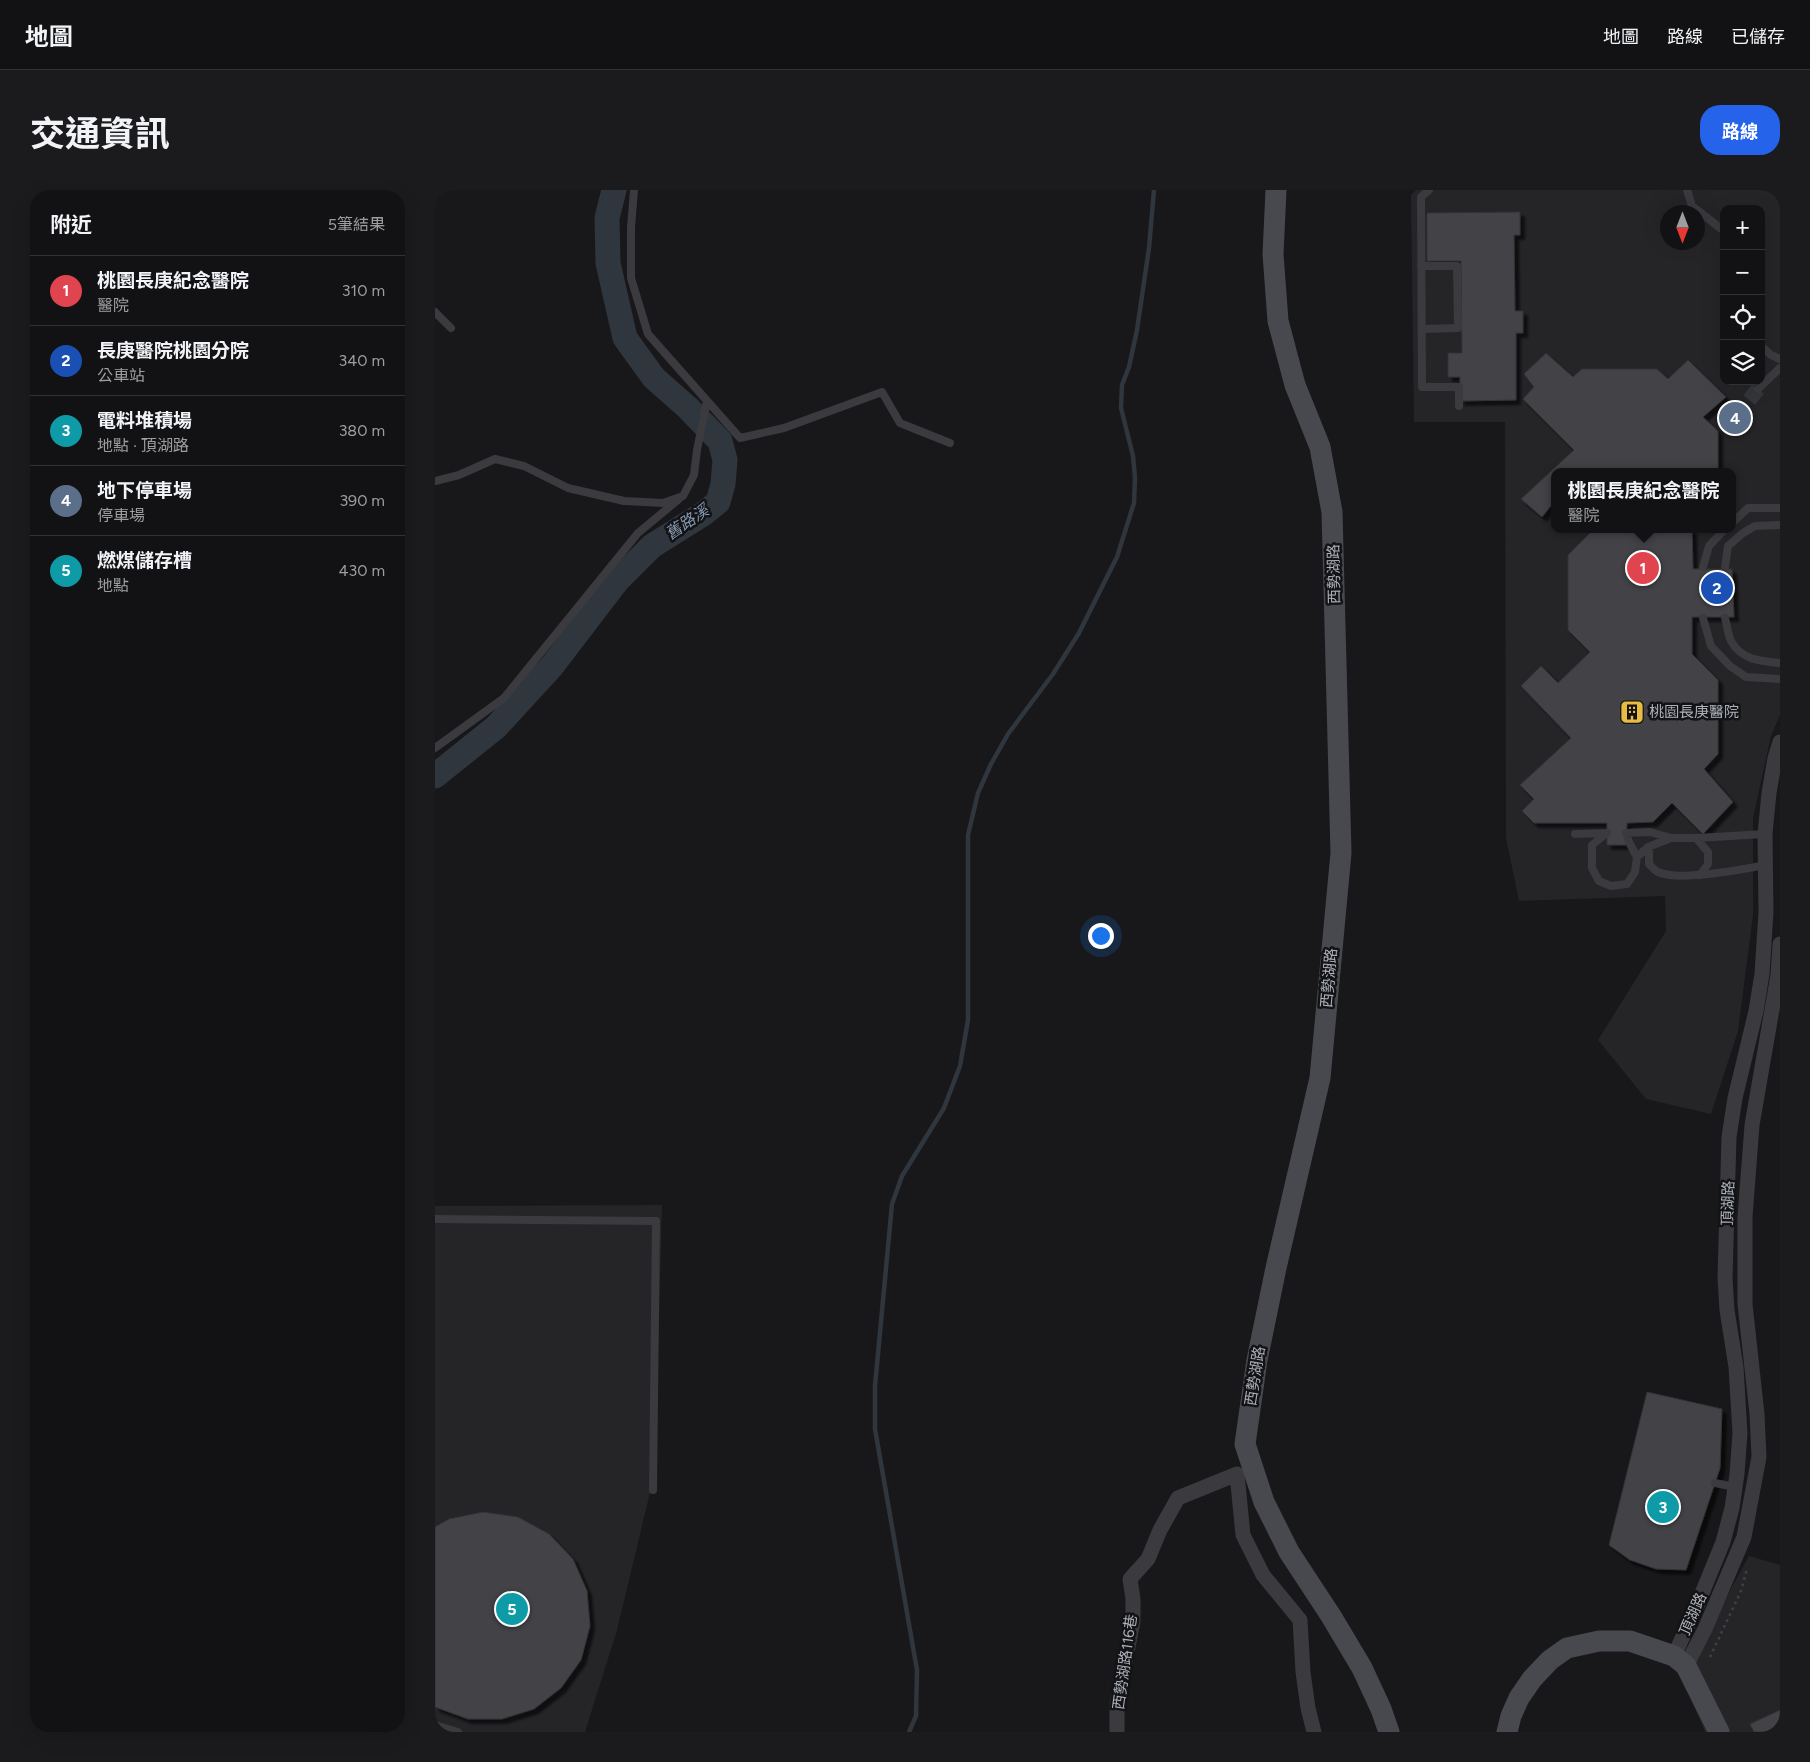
<!DOCTYPE html>
<html lang="zh-TW">
<meta charset="utf-8">
<style>
body{margin:0;font-family:Figtree,"Noto Sans TC",sans-serif;background:#1b1b1d;color:#f1f3f6}
.controls{position:absolute;right:15px;top:15px;display:grid;overflow:hidden;border-radius:10px;box-shadow:0 5px 20px #0002}
.controls button{width:45px;height:45px;display:grid;place-items:center;padding:0;border:0;border-bottom:1px solid #313234;background:#121214;color:#f1f3f6;font:25px sans-serif}
.compass{position:absolute;left:1225px;top:15px;width:45px;height:45px;border-radius:50%;background:#121214;box-shadow:0 5px 20px #0002;rotate:180deg}
.you{position:absolute;left:665px;top:745px;width:18px;height:18px;margin:-12px;border:4px solid #fff;border-radius:50%;background:#1a73e8;box-shadow:0 0 0 8px #1a73e833}
.badge{display:grid;place-items:center;width:32px;height:32px;border-radius:50%;background:#2563eb;color:#fff;font-size:16px;font-weight:700}
.pin{position:absolute;translate:-50% -50%;border:2px solid #fff;box-shadow:0 1px 5px #0006}
.popup{position:absolute;left:1116px;top:278px;width:185px;height:65px;box-sizing:border-box;display:grid;place-content:center;border-radius:10px;background:#121214;filter:drop-shadow(0 1px 4px #0005);font-size:16px;white-space:nowrap;color:#9c9ea0}
.popup b{font-size:19px;color:#f1f3f6}
.popup::after{content:'';position:absolute;left:50%;top:100%;margin-left:-10px;border:10px solid transparent;border-top-color:#121214}
.list{margin:0;padding:0;list-style:none}
h2{display:flex;justify-content:space-between;align-items:center;height:65px;margin:0;padding:0 20px;font-size:21px}
h2 small{font-size:16px;font-weight:400;color:#9c9ea0}
.list li{display:grid;grid-template-columns:32px 1fr auto;gap:15px;align-items:center;box-sizing:border-box;height:70px;padding:0 20px;border-top:1px solid #313234}
.list b{display:block;font-size:19px;white-space:nowrap}
.list p{margin:0;font-size:16px;white-space:nowrap;color:#9c9ea0}
.list em{font-size:16px;font-style:normal;color:#9c9ea0}
.icon{flex:none;width:28px;height:28px;fill:none;stroke:currentColor;stroke-width:2;stroke-linecap:round;stroke-linejoin:round}
.map{position:relative;flex:none;width:1345px;height:1542px;overflow:hidden;border-radius:20px}
header{display:flex;align-items:center;gap:30px;box-sizing:border-box;height:70px;padding:0 25px;background:#121214;border-bottom:1px solid #313234}
header strong{font-size:24px}
nav{display:flex;gap:28px;margin-inline-start:auto;font-size:18px}
.intro{display:flex;align-items:center;justify-content:space-between;box-sizing:border-box;height:120px;padding:0 30px}
h1{margin:0;font-size:35px}
.button{padding:12px 22px;border-radius:20px;background:#2563eb;color:#fff;font-size:18px;font-weight:700}
main{display:flex;gap:30px;padding:0 30px}
aside{flex:1;background:#121214;border-radius:20px;box-shadow:0 5px 20px #0002}
.map>svg:first-child{display:block}
.built{fill:#252427;fill-rule:evenodd}
.lines{fill:none;stroke-linecap:round;stroke-linejoin:round}
.stream{stroke:#2f363e;stroke-width:4.5}
.river{stroke:#2f363e;stroke-width:25}
.building{fill:#434347;stroke:#333236;filter:url(#shadow)}
.street-tunnel{stroke:#35363a;stroke-width:15;stroke-dasharray:15 8;stroke-linecap:butt}
.path{stroke:#404146;stroke-width:2.5;stroke-dasharray:2.5 4;stroke-linecap:butt}
.lane{stroke:#3a3a3f;stroke-width:8}
.street{stroke:#3a3a3f;stroke-width:15}
.secondary{stroke:#48494f;stroke-width:21}
.labels{text-anchor:middle;dominant-baseline:central;stroke-width:5;stroke-linejoin:round;paint-order:stroke}
.street-label{font-size:15px;fill:#abafb9;stroke:#131315}
.poi-label{font-size:15px;fill:#abafb9;stroke:#131315;text-anchor:start}
.water-label{font-size:16px;font-style:italic;fill:#859ab2;stroke:#131315}
</style>
<header>
<strong>地圖</strong>
<nav><a>地圖</a><a>路線</a><a>已儲存</a></nav>
</header>
<div class="intro"><h1>交通資訊</h1><a class="button">路線</a></div>
<main>
<aside>
<h2>附近<small>5筆結果</small></h2>
<ul class="list">
<li><span class="badge" style="background:#e0444e">1</span><div><b>桃園長庚紀念醫院</b><p>醫院</p></div><em>310 m</em></li>
<li><span class="badge" style="background:#1a4fb4">2</span><div><b>長庚醫院桃園分院</b><p>公車站</p></div><em>340 m</em></li>
<li><span class="badge" style="background:#0f9aa8">3</span><div><b>電料堆積場</b><p>地點 · 頂湖路</p></div><em>380 m</em></li>
<li><span class="badge" style="background:#5c6f8a">4</span><div><b>地下停車場</b><p>停車場</p></div><em>390 m</em></li>
<li><span class="badge" style="background:#0f9aa8">5</span><div><b>燃煤儲存槽</b><p>地點</p></div><em>430 m</em></li>
</ul>
</aside>
<div class="map">
<svg width="1345" height="1542" viewBox="0 0 1345 1542">
<defs>
<filter id="shadow"><feDropShadow dx="4.5" dy="4.5" stdDeviation="1" flood-color="#0009"/></filter>
</defs>
<rect width="100%" height="100%" fill="#18181a"/>
<path class="built" d="M981,0H1345V525L1336,546L1318,628V725L1303,841L1276,924L1211,909L1163,850L1231,741L1230,706L1084,711L1071,648L1070,232H979L976,5ZM1289,19H1326V191H1289ZM1232,22H1262V52H1232ZM1119,282H1297V339H1119Z
M227,1015L220,1282L182,1440L150,1542H0V1016Z
M1314,1366L1345,1375V1542H1270L1247,1488Z"/>
<g class="lines">
<path class="stream" d="M474,1542L481,1526L482,1480L440,1239V1196L457,1014L467,986L509,918L525,876L533,830V645L543,603L556,574L573,544L618,484L644,443L682,367L699,313L700,288L698,266L686,218L687,195L694,177L702,140L714,58L719,0"/>
<path class="river" d="M0,586L61,537L117,476L182,391L217,356L268,324L283,312L288,294L290,270L285,251L253,218L219,188L190,148L173,73L172,28L179,0"/>
</g>
<path class="building" d="M1085,22V45H1079L1080,121H1088V143H1081V210L1025,211V187H1013V163H1027L1026,71H992V23Z
M1111,163L1138,187L1147,179H1222L1233,189L1253,170L1291,207L1268,227L1283,241V282H1119V312L1107,327L1086,309L1139,260L1088,209L1099,197L1089,184Z
M1151,339H1257L1258,379H1297L1299,427H1257V464L1283,490V564L1269,579L1298,612L1268,644L1237,613L1218,632L1192,633L1191,655H1172V633H1099L1087,621L1099,609L1085,595L1136,548L1086,496L1106,476L1123,493L1155,462L1133,440V365L1155,343Z
M1212,1202L1287,1219L1285,1278L1251,1380L1221,1379L1195,1370L1174,1355Z
M48,1322L83,1327L114,1344L138,1369L152,1401L155,1436L146,1470L126,1498L99,1519L67,1529H33L0,1517V1337L14,1329Z
M1345,1520V1542H1319L1315,1534Z"/>
<g class="lines">
<path class="street-tunnel" d="M1300,228L1323,199"/>
<path class="path" d="M1275,1467L1306,1401L1312,1379"/>
<path class="lane" d="M199,0L196,37V88L213,144L305,248L349,238L447,202L465,233L515,253
M994,0L986,7L987,197H1024V216
M1252,0L1257,16L1289,41
M986,76H1022L1023,138L987,139
M0,122L16,138
M1326,156L1336,165L1345,169
M1323,199L1345,178
M0,291L24,285L60,269L89,276L133,298L189,311L228,313L248,306L259,285L262,260L272,211
M1297,333L1313,318H1345
M1268,377L1274,356L1290,339
M1290,377L1293,356L1308,343L1320,336L1345,335
M1268,428L1276,456L1295,476L1311,487L1345,489
M1290,428C1292,435 1293,445 1296,451C1306,470 1326,471 1345,473
M0,558L69,508L203,343L244,309
M1172,643L1157,655V678L1164,691L1176,696L1192,694L1200,682L1202,667L1213,657L1236,648
M1140,644L1172,643
M1261,648L1273,662V674L1265,685
M1214,662V674C1217,677 1220,681 1223,682C1245,692 1307,679 1331,675
M1202,667L1195,654L1191,643L1215,642L1236,648H1261L1330,644
M0,1029L221,1031L218,1300
M1280,1293L1300,1297
M0,1535L23,1542"/>
<path class="street" d="M1239,1466L1261,1418L1288,1352L1297,1318L1302,1284L1305,1243L1301,1177L1292,1120L1290,1088L1294,947L1300,908L1321,821L1327,784L1331,722L1330,644L1334,603L1340,568L1345,552
M1251,1476L1270,1439L1309,1347L1324,1267L1322,1224L1310,1114V1027L1317,935L1343,785L1345,754
M682,1542V1514L698,1431V1409L695,1389L713,1369L725,1340L743,1308L802,1284L808,1345L828,1385L865,1430L868,1482L873,1518L879,1542"/>
<path class="secondary" d="M841,0L838,64L843,131L860,195L885,257L897,322L906,663L885,888L841,1078L822,1170L810,1254L829,1312L854,1362L896,1426L927,1478L946,1519L954,1542
M1072,1542L1076,1526L1084,1508L1097,1489L1115,1470L1132,1458L1164,1451H1195L1239,1466L1251,1476L1284,1542"/>
</g>
<defs>
<g id="building-square" transform="scale(1.25)"><rect x="-9" y="-9" width="18" height="18" rx="4" fill="#e8bb42" stroke="#131315"/><path d="M-4-6H4V6H1V3H-1V6H-4ZM-2.5-4.3h1.7v1.8h-1.7ZM.8-4.3h1.7v1.8H.8ZM-2.5-1h1.7V.8h-1.7ZM.8-1h1.7V.8H.8Z" fill="#111"/></g>
</defs>
<g fill-rule="evenodd">
<use href="#building-square" x="1197" y="522"/>
</g>
<g class="labels">
<g class="street-label">
<text transform="translate(899 384) rotate(-91)">西勢湖路</text>
<text transform="translate(894 788) rotate(-85)">西勢湖路</text>
<text transform="translate(1293 1013) rotate(-88)">頂湖路</text>
<text transform="translate(820 1186) rotate(-81)">西勢湖路</text>
<text transform="translate(1258 1424) rotate(-66)">頂湖路</text>
<text transform="translate(690 1472) rotate(-82)">西勢湖路116巷</text>
</g>
<g class="poi-label">
<text x="1214" y="522">桃園長庚醫院</text>
</g>
<g class="water-label">
<text transform="translate(252 332) rotate(-34)">舊路溪</text>
</g>
</g>
</svg>
<div class="controls">
<button>+</button>
<button>−</button>
<button><svg class="icon" aria-label="locate" viewBox="0 0 24 24"><circle cx="12" cy="12" r="6"/><path d="M12 2v4M12 18v4M2 12h4M18 12h4"/></svg></button>
<button><svg class="icon" aria-label="layers" viewBox="0 0 24 24"><path d="M12 4l9 5-9 5-9-5zM3 14l9 5 9-5"/></svg></button>
</div>
<svg class="compass" viewBox="-18 -18 36 36"><path d="M0-13l5 13h-10z" fill="#e53935"/><path d="M0 13l5-13h-10z" fill="#9c9ea0"/></svg>
<div class="you"></div>
<div class="pin badge" style="left:1208px;top:378px;background:#e0444e">1</div>
<div class="popup"><b>桃園長庚紀念醫院</b>醫院</div>
<div class="pin badge" style="left:1282px;top:398px;background:#1a4fb4">2</div>
<div class="pin badge" style="left:1228px;top:1317px;background:#0f9aa8">3</div>
<div class="pin badge" style="left:1300px;top:228px;background:#5c6f8a">4</div>
<div class="pin badge" style="left:77px;top:1419px;background:#0f9aa8">5</div>
</div>
</main>
